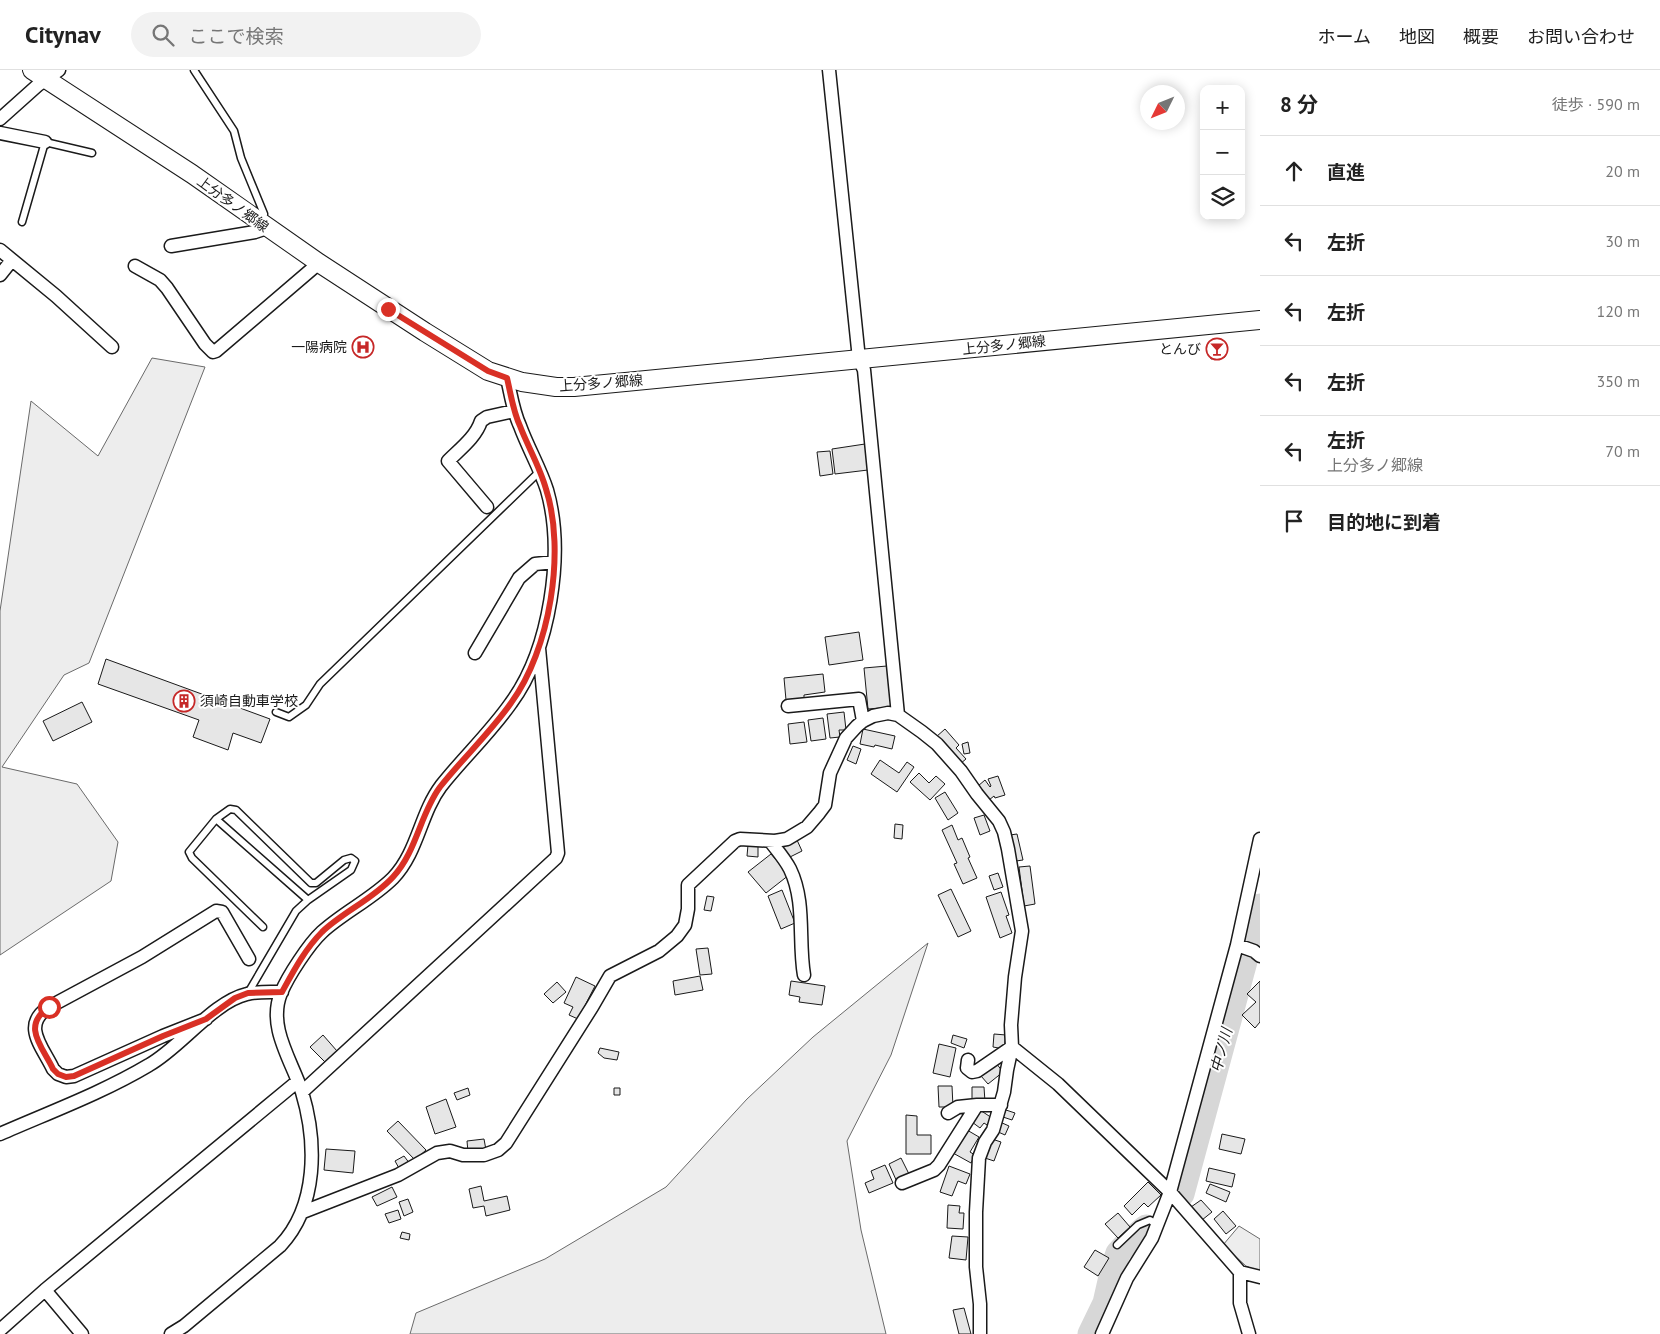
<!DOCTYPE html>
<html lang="ja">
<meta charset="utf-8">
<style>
body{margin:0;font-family:"PT Sans","Noto Sans JP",sans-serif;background:#f2f2f2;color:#222}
.controls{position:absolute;right:15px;top:15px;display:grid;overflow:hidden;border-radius:10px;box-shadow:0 2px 12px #0003}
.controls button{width:45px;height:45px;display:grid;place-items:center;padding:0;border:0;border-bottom:1px solid #e0e0e0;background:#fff;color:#222;font:25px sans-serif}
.compass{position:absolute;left:1140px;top:15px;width:45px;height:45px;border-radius:50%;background:#fff;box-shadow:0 2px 12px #0003;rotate:227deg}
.stop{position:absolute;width:15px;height:15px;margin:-11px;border:4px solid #d93025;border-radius:50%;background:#fff}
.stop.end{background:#d93025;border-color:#fff;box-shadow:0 1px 5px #0008}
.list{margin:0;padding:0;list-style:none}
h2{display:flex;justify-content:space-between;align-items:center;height:65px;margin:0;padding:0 20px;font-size:21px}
h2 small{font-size:16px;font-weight:400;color:#767676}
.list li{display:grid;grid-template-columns:32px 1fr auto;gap:15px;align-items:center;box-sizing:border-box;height:70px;padding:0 20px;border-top:1px solid #e0e0e0}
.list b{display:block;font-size:19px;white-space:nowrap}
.list p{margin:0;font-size:16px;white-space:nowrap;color:#767676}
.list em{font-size:16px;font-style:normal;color:#767676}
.icon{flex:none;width:28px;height:28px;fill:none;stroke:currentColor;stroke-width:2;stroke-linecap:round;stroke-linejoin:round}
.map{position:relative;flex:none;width:1260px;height:1264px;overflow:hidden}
header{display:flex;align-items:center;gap:30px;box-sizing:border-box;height:70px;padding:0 25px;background:#fff;border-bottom:1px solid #e0e0e0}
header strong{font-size:24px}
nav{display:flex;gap:28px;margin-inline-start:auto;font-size:18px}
.search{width:350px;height:45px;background:#f2f2f2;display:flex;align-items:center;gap:12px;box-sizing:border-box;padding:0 18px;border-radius:28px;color:#767676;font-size:19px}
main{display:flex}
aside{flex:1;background:#fff}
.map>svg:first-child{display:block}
.built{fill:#ededed;stroke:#6a6a6a}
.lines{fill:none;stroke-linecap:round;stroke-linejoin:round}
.river{stroke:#d7d7d7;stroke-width:25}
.building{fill:#e6e6e6;stroke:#1a1a1a}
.lane-casing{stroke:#1a1a1a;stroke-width:9}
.street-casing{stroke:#1a1a1a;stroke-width:15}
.secondary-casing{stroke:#1a1a1a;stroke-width:20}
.lane{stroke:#fff;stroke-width:6}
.street{stroke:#fff;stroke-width:12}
.secondary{stroke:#fff;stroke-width:18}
.route{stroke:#d93025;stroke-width:6}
.labels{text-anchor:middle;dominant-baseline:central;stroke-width:4;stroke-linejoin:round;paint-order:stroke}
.street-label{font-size:14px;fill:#1a1a1a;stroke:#fff}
.poi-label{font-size:14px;fill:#1a1a1a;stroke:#fff;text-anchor:end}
.water-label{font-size:15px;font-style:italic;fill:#1a1a1a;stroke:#fff}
</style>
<header>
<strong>Citynav</strong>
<div class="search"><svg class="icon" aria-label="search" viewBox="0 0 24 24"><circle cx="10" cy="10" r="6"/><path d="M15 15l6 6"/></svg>ここで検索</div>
<nav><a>ホーム</a><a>地図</a><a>概要</a><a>お問い合わせ</a></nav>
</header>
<main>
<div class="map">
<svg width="1260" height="1264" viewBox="0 0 1260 1264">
<rect width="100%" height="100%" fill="#fff"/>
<path class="built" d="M152,288L205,297L89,593L64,605L2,697L77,714L118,772L111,811L0,885V541L31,331L98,386Z
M928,873L891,985L847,1071L861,1160L886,1264H410L416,1243L545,1189L666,1117L747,1029L813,967Z
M1239,1156L1260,1169V1202L1246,1196L1223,1175Z"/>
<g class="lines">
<path class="river" d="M1182,1124L1260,836
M1090,1264L1105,1233L1113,1198L1118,1183L1127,1173L1146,1157"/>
</g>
<path class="building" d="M1223,270L1225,287L1211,289L1209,272Z
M865,374L868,400L835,404L832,379Z
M830,381L833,404L820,406L817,382Z
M859,562L863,590L829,595L825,567Z
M106,589L270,649L261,673L233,663L228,680L193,667L199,650L98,614Z
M887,596L891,637L868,639L864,598Z
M823,604L825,622L804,625V628L786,630L784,608Z
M82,632L92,652L53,671L43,651Z
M844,642L846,660H839L840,667L830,668L827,644Z
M823,648L826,669L811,671L808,650Z
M804,652L807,672L790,674L788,654Z
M863,659L895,666L892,679L875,675L874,677L860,674Z
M945,659L959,675L956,678L966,689L960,694L936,667Z
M968,672L970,683L964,684L962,674Z
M853,676L861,679L856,694L847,690Z
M880,690L899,703L907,692L914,697L897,722L871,704Z
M919,703L929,713L936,706L945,714L930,730L910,712Z
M998,706L1005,725L995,728L994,726L989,730L978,716L985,710L990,717L991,716L988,709Z
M945,722L958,743L948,750L935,728Z
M984,745L990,761L980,765L974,748Z
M895,754L903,755L902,769L894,768Z
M952,755L958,770L962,768L970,787L968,788L977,808L963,814L954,794L957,793L942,760Z
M1017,764L1023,790L1016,791L1010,765Z
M797,770L802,781L788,788L782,776Z
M748,775L758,776V787L747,786Z
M771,784L789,805L766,823L748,802Z
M1030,796L1035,834L1024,836L1019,797Z
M998,803L1003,817L994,820L989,806Z
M951,819L971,861L958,867L938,825Z
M782,820L795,853L781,859L768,826Z
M1001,822L1009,845L1006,846L1012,863L1000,868L986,827Z
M707,826L714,827L711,841L704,840Z
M708,878L712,904L700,905L696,879Z
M700,906L703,920L675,925L673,911Z
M576,907L595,916L578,949L569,945L573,937L564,933Z
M791,911L825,916L822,935L799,932L800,927L789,925Z
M1260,911V952L1255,958L1242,945L1256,932L1247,924Z
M557,912L566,922L553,933L544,924Z
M994,964L1006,965L1004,979L993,977Z
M323,965L337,981L325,992L310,977Z
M953,965L967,969L964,978L951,973Z
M939,974L956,978L950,1007L933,1003Z
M600,978L619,982L617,990L604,988L598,983Z
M996,993L1003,1002L988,1014L981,1006Z
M938,1016H952L953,1037H939Z
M972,1017H984L985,1032H972Z
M468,1018L470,1025L457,1030L454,1023Z
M614,1018H620V1025H614Z
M446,1029L456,1057L435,1064L426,1037Z
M980,1040L992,1048L987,1055L984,1053L980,1058L972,1052Z
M1006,1040L1015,1043L1012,1050L1003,1047Z
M906,1045L917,1046V1065H931V1084H906Z
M398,1051L426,1080L415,1090L387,1061Z
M1000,1052L1009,1056L1005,1065L996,1061Z
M967,1060L979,1067L970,1082L975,1085L971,1093L953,1083Z
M1222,1064L1245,1069L1241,1084L1219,1079Z
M484,1069L486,1080L468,1082L467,1071Z
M992,1069L1001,1072L994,1091L985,1088Z
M326,1079L355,1081L353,1103L324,1100Z
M404,1086L410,1094L400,1100L395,1091Z
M901,1088L910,1106L897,1112L889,1094Z
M885,1095L893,1113L869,1123L865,1113L874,1109L871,1101Z
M949,1096L970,1104L966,1114L958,1111L952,1126L940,1122Z
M1209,1098L1235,1104L1232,1117L1206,1111Z
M1148,1112L1161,1125L1148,1137L1144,1133L1132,1145L1124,1136Z
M1210,1114L1230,1122L1226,1132L1206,1123Z
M481,1116L484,1131L507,1126L510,1140L486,1146L484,1136L473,1138L469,1119Z
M392,1117L397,1127L377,1136L372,1127Z
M408,1129L413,1142L404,1146L399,1132Z
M1201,1130L1212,1142L1202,1150L1191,1137Z
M948,1135L960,1136L959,1143H964L963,1159L947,1158Z
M398,1140L401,1149L389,1153L385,1144Z
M1223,1141L1236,1156L1226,1164L1214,1149Z
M1118,1143L1130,1157L1118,1168L1105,1154Z
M402,1162L410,1164L409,1170L400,1168Z
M952,1166L968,1167L966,1190L949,1188Z
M1095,1180L1109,1188L1098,1206L1084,1197Z
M964,1238L971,1264H959L953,1240Z"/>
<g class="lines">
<g class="lane-casing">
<path id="lane" d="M194,0L234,61L241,88L264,144
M22,152L45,72L92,83
M276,642L289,647L306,635L320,614L540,401
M216,749L308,830
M248,923L296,841L308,830L351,800L355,791L351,788L344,790L316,813H311L236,740L230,739L216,749L189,782L192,788L263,857
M1117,1175L1138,1155L1150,1150L1157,1155"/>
</g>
<g class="street-casing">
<path id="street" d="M829,0L859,289L864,300L898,645
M0,49L38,15L59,0
M0,63L45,72
M171,176L255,162L267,158
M0,180L56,226L112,277
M135,196L160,210L167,218L205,274L213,282L216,281L319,193
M0,205L12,190
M487,437L448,391C460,379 476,367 481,351L487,347L514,341
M475,583L519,508L535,494L554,492
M788,636L859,629L863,651
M770,771C777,780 785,789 790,799C806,832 798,870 804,905
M1237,875L1254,881L1260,886
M206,949L163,966L74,1006L66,1007L58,1004L53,999C42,976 21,955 49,937L142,887L216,841L222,842L249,889
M1012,977L1058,1014L1170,1122L1240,1202L1260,1207
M968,990L967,998L972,1002L977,1001L1012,977
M302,1022L556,788L558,783L539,578
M948,1043L958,1037L977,1035
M0,1064C50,1042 102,1023 149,995C181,977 213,932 247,924C258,921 271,922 282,922
M902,1113L934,1100L939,1095L977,1035H1001
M303,1142L398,1105L437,1083L450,1081L463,1085H484L498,1080L506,1073L592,937L610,906L659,881L677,866L685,855L688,839V815L735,771L740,769L775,771L787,769L807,757L819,743L825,735L830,703L846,668L857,656L863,651L873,646L888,643L898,645L922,662L937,674L961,701L977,724L999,751L1004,762L1008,779L1022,861L1015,907L1011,955L1012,977L1007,1000L1004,1022L993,1060L985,1072L979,1088L976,1142V1197L980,1234V1264
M1240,1202V1233L1249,1264
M45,1220L82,1264
M0,1260L45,1220L298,1011
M171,1264L184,1256L280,1176C318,1136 317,1072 302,1022C292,991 267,957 281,923C288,906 309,874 322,862C344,842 372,829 393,808C418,782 420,744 441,716C463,688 490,663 511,633C550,580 565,483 547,420C540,398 528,378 520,356C513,341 511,325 507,308
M1102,1264L1127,1208L1152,1168L1170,1122L1237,875L1260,769"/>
</g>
<g class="secondary-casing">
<path id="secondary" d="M32,0L192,104L319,193L425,262L488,301L522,312L556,317H574L1260,250"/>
</g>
<use href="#lane" class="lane"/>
<use href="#street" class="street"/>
<use href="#secondary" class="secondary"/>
</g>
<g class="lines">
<path class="route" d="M49,937C21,956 42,976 53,999L58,1004L66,1007L74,1006L163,966L206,949L235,928L248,923L282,922C293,902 305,879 322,862C343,842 373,829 393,807C417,781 420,744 440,717C463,688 490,663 511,633C550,580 566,481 546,419C540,397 528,377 520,356C513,341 511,325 507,308L488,301L388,239"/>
</g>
<defs>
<g id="hospital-ring" transform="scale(1.125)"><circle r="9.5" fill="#fff" stroke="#c62828" stroke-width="1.5"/><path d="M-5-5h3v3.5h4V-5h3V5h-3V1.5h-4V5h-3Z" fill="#c62828"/></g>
<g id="bar-ring" transform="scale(1.125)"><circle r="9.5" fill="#fff" stroke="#c62828" stroke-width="1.5"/><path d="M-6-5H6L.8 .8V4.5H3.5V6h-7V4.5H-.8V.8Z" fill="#c62828"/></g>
<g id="building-ring" transform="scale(1.125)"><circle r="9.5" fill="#fff" stroke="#c62828" stroke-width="1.5"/><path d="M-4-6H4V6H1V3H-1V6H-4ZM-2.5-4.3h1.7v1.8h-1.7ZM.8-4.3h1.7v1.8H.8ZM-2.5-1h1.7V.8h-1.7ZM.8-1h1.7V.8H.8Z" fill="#c62828"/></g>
</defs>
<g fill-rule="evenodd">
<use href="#hospital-ring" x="363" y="277"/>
<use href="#bar-ring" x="1217" y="279"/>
<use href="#building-ring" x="184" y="631"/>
</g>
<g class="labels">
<g class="street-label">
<text transform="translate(233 134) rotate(36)">上分多ノ郷線</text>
<text transform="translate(1004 275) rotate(-6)">上分多ノ郷線</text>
<text transform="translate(601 313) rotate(-4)">上分多ノ郷線</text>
</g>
<g class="poi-label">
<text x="347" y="277">一陽病院</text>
<text x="1201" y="279">とんび</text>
<text x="200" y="631" text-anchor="start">須崎自動車学校</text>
</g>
<g class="water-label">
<text transform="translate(1221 980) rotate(-75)">中ノ川</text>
</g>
</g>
</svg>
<div class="controls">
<button>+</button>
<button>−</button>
<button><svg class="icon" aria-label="layers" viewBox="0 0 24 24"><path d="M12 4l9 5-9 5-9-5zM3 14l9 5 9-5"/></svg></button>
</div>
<svg class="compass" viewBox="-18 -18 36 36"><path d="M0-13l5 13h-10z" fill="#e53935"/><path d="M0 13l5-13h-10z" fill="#767676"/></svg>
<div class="stop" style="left:49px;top:937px"></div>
<div class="stop end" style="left:388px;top:239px"></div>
</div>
<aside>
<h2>8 分<small>徒歩 · 590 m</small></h2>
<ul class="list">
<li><svg class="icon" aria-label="ahead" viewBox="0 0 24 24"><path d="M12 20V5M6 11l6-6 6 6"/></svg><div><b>直進</b></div><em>20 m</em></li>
<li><svg class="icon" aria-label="left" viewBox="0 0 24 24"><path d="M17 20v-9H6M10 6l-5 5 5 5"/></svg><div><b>左折</b></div><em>30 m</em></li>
<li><svg class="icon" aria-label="left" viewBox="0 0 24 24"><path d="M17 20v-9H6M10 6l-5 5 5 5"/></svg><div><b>左折</b></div><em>120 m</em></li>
<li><svg class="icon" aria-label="left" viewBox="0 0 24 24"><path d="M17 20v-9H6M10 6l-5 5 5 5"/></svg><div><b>左折</b></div><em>350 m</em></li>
<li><svg class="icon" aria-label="left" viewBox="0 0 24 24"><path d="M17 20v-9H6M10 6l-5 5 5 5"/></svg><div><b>左折</b><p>上分多ノ郷線</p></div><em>70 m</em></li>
<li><svg class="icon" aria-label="arrive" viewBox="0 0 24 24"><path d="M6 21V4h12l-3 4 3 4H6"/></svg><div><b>目的地に到着</b></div></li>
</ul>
</aside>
</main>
